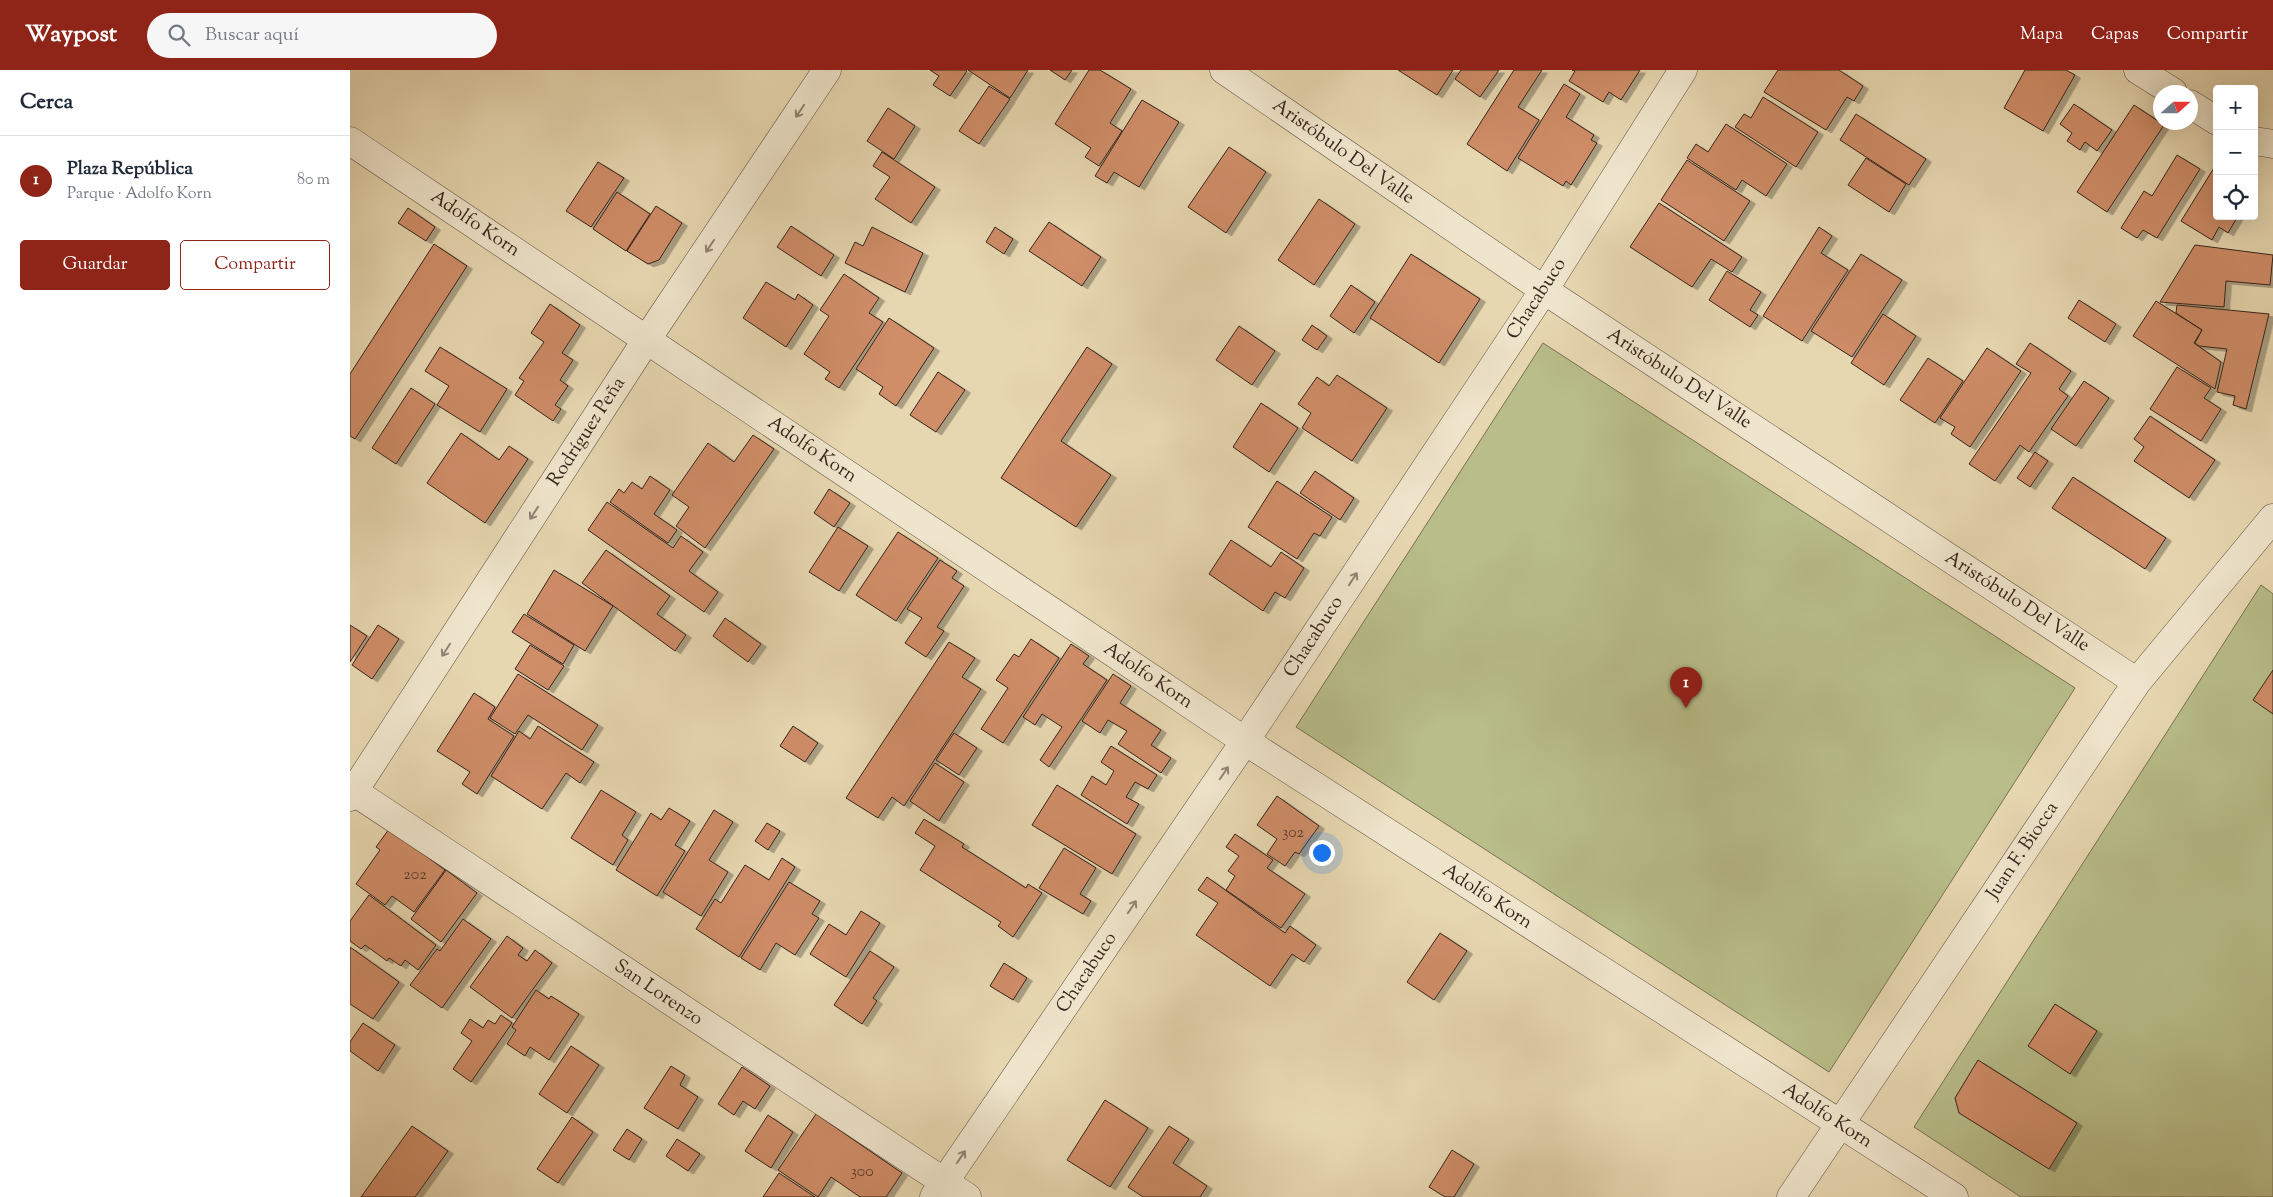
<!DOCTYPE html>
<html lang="es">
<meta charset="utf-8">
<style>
body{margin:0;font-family:"Sorts Mill Goudy",serif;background:#f6f6f7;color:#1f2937}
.controls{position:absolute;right:15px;top:15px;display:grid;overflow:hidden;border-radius:5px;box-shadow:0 5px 20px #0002}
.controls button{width:45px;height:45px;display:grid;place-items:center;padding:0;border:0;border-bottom:1px solid #e0e1e3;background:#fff;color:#1f2937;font:25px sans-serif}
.compass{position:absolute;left:1803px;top:15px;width:45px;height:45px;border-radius:50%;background:#fff;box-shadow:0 5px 20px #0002;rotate:69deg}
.you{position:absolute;left:971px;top:782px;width:18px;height:18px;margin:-12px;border:4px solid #fff;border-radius:50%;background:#1a73e8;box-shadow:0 0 0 8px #1a73e833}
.badge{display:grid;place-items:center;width:32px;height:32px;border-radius:50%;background:#8f2418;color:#fff;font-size:16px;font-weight:700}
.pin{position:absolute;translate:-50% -41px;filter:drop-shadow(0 1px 2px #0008)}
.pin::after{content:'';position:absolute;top:26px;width:18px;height:15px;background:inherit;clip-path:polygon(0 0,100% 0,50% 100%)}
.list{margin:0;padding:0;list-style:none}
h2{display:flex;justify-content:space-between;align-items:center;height:65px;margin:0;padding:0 20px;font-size:21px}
h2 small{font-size:16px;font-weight:400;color:#747a83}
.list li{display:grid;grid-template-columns:32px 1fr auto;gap:15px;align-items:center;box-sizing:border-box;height:90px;padding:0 20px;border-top:1px solid #e0e1e3}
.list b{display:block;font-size:19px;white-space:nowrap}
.list p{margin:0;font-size:16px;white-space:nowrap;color:#747a83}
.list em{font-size:16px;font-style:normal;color:#747a83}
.actions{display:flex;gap:10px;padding:15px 20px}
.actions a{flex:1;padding:11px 0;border:1px solid #8f2418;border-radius:5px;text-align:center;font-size:18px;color:#8f2418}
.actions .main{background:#8f2418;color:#fff}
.icon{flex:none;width:28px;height:28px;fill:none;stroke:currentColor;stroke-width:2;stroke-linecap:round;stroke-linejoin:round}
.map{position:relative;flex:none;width:1923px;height:1127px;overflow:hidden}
header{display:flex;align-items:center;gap:30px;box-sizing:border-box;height:70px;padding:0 25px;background:#8f2418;color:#fff}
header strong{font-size:24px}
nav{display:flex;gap:28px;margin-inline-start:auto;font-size:18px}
.search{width:350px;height:45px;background:#f6f6f7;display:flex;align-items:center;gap:12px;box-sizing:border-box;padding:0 18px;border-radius:28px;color:#747a83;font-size:19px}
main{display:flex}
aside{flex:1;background:#fff}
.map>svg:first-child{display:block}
.green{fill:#b8bd89;stroke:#777052}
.building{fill:#cf8d68;stroke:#36241b;filter:url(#shadow)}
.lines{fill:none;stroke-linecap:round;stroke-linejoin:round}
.minor-casing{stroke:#625140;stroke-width:29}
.minor{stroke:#efe5cc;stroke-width:28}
.oneway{stroke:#928474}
.labels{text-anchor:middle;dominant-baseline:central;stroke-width:4.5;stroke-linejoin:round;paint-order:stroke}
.number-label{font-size:16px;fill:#5c3e2e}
.street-label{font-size:19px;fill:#36241b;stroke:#efe5cc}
</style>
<header>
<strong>Waypost</strong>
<div class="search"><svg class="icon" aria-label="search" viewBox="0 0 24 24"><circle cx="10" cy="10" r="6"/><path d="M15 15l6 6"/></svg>Buscar aquí</div>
<nav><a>Mapa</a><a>Capas</a><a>Compartir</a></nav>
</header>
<main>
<aside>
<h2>Cerca<small></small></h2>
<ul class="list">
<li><span class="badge">1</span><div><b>Plaza República</b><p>Parque · Adolfo Korn</p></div><em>80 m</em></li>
</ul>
<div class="actions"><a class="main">Guardar</a><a>Compartir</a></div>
</aside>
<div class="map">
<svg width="1923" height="1127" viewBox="0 0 1923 1127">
<defs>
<filter id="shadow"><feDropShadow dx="5.5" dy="3" stdDeviation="0" flood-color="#0004"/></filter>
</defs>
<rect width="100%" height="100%" fill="#e7d7b1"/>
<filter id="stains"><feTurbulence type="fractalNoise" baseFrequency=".004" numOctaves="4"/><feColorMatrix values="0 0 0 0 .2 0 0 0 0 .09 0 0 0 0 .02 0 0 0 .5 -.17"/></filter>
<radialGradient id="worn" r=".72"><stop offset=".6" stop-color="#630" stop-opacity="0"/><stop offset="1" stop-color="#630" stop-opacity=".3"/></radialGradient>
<path class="green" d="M1193,273L1725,618L1479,1002L946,657Z
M1911,515L1923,524V1127H1671L1564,1057Z"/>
<path class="building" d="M580,0H616L617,1L600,26L583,15L589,6Z
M618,0H678L660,28Z
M700,0H722L715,10Z
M739,0H750L781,19L760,53L772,61L749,96L735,87L741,78L705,54Z
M1048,0H1103L1087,25Z
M1111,0H1149L1130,27L1105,9Z
M1164,0H1192L1168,37L1189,50L1157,101L1117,74Z
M1222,0H1290L1271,30L1259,22L1253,32L1219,11L1225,1Z
M1428,0H1489L1513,16L1504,31L1497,27L1476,60L1414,22Z
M1675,0H1716L1725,5L1693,61L1654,38Z
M1214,14L1230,24L1216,47L1244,65L1241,70L1247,73L1221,115L1216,111L1213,116L1168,88Z
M639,16L660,29L629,74L609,61Z
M1413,27L1468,62L1446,97L1385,57L1394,44L1401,48Z
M792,30L829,52L789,117L764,102L757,113L745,106Z
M1724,34L1762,60L1747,81L1735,72L1730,80L1717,71L1722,63L1710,54Z
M1784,35L1814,55L1757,142L1727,122Z
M538,38L565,56L544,89L517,71Z
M1506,44L1576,89L1559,115L1490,70Z
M1376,54L1437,94L1416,126L1392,110L1386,120L1337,88L1346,74L1358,82Z
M879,77L916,102L876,163L838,137Z
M532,82L585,117L561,153L525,129L540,107L523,96Z
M1827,85L1850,99L1807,168L1793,160L1787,168L1771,158L1794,121L1802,126Z
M1516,88L1556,114L1539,142L1498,115Z
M1337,90L1400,131L1374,171L1311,130Z
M248,92L274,108L241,157L216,141Z
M1867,93V146H1888L1878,163L1869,157L1862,170L1831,151Z
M267,122L300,144L276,181L243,159Z
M969,129L1005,154L964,215L928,190Z
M1309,133L1392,187L1382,202L1361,189L1342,217L1280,177Z
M306,136L332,153L309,190L298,194L277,181Z
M58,138L85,157L76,171L48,153Z
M699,152L751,187L732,216L679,181Z
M441,156L484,185L471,206L427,177Z
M522,157L573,183L555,222L495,193L505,172L513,176Z
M645,157L663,169L654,184L636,172Z
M1469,157L1482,166L1471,183L1498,200L1452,271L1413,246Z
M84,174L117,196L5,369L0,366V304Z
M1845,175L1923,185L1920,215L1876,211L1874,237L1810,232Z
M1061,184L1130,229L1089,293L1020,248Z
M1511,184L1552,210L1502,287L1461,261Z
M1377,201L1411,222L1400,240L1408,245L1400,257L1359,230Z
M494,204L529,228L519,243L533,252L489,318L475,309L480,302L454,284L479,246L470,240Z
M416,212L445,230L448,224L463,235L436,277L393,248Z
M1001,215L1025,232L1004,263L980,246Z
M1729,230L1766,254L1755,272L1718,248Z
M1806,231L1852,260L1844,273L1871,292L1865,319L1783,266Z
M200,234L230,255L212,283L223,290L210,310L218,316L205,335L211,339L203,351L165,325L174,311L169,308L194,272L181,263Z
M1827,235L1919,244L1896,339L1883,335L1885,326L1867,322L1877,279L1849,276L1845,273L1852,260L1826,243Z
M1533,244L1566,266L1534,315L1501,293Z
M539,248L584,278L546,336L529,324L533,317L506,299Z
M962,255L977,266L967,280L952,270Z
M889,256L925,281L902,315L866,290Z
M1680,273L1721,301L1709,319L1718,326L1679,382L1670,375L1645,411L1619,394L1681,303L1666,294Z
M90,277L157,319L130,362L87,335L99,316L75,301Z
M737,277L762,294L711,371L761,405L726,457L651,408Z
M1637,278L1671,301L1620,377L1601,364L1605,357L1590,348Z
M1578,288L1613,311L1585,353L1550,330Z
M1827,297L1861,318L1854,328L1871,339L1851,371L1800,339Z
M588,302L615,320L586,362L560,345Z
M987,305L1037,338L1002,391L952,358L961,343L948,334L967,307L979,316Z
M1734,311L1759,328L1726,376L1701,359Z
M61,318L85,334L46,394L22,378Z
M911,333L948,358L919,402L883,377Z
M1800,346L1865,390L1839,428L1784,391L1794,377L1784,369Z
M111,363L149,390L159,376L178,389L135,453L77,413Z
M403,365L424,379L355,478L326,456L339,437L322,425L358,373L384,392Z
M1685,382L1698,391L1680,417L1667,408Z
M965,401L1004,428L990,450L950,423Z
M300,406L320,420L304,444L327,460L318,473L260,432L269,419L274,423L282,412L292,419Z
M1723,407L1816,468L1795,499L1702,438Z
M927,411L982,447L970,466L964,463L947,489L898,457Z
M479,419L500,433L484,457L464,443Z
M257,432L323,478L331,466L353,482L339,501L368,522L354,542L238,460Z
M488,457L518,476L489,521L459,502Z
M548,462L588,488L546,551L506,525Z
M881,470L921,497L931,482L954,498L935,528L925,522L913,541L859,504Z
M256,480L320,526L307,544L336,565L325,581L232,513Z
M590,490L607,501L602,508L614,516L587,557L594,561L576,587L555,573L572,548L557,539Z
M204,500L263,536L235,581L177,544Z
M174,544L224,575L213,594L162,562Z
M375,548L411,574L398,592L363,566Z
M0,555L17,566L0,592Z
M28,555L49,569L22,609L2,595Z
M681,569L709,588L653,673L631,659L658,618L646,610L664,584L669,587Z
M599,572L625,588L612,607L631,619L554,736L542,727L528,748L496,728Z
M721,574L739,586L733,594L757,610L699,697L690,690L712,657L692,644L685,655L673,647Z
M180,575L214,596L198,620L165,599Z
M1923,600V644L1903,630Z
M168,604L248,655L232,680L178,645L165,664L140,648Z
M763,604L781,616L770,633L811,660L801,675L821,688L811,703L768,674L777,661L758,650L750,663L732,651Z
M124,623L145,637L138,649L164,666L127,724L112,714L120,702L87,681Z
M188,656L244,692L230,713L216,703L192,739L141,706L169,661L180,669Z
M443,656L468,673L455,692L430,676Z
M604,663L627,678L609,705L586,690Z
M761,676L807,705L798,719L785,712L776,727L789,734L777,754L731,725L742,706L756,715L764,701L751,692Z
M585,693L614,712L589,751L560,731Z
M707,715L786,764L762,804L682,755Z
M251,720L286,742L272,765L278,770L263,795L221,768Z
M927,726L969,756L949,784L945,782L935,796L917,784L927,769L907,755Z
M319,738L340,751L325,775L335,781L307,826L266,800L301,743L311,750Z
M364,740L383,752L359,790L378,802L351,846L313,822Z
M574,749L614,774L612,777L676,818L678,814L692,823L663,867L648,856L651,852L570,800L585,776L565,763Z
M417,753L430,761L418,780L405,771Z
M39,759L95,800L64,842L42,826L35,835L6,814L30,780L26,777Z
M885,764L923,790L917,798L955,824L931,858L876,820L885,806L878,801L889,786L876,777Z
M714,778L746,798L730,824L741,831L733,844L689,818Z
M432,788L445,797L389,887L346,859L365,829L371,833L395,795L419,810Z
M96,800L127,823L91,872L61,849Z
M857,807L935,863L940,856L966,875L954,892L942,884L920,916L846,865L868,833L848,820Z
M439,812L470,831L462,844L469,848L445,885L426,873L410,900L391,888Z
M19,825L86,875L68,900L55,890L51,896L39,888L37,891L15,875L11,879L0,871V851Z
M511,841L530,853L496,907L460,884L479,854L496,865Z
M113,849L141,869L92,938L60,915L87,879L90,881Z
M1090,863L1117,881L1084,930L1057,912Z
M157,866L173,878L168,885L177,891L185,880L202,893L162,948L120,917Z
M0,877L49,912L23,949L0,934Z
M520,881L544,897L523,928L527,931L512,954L484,935Z
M654,893L677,908L663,930L640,916Z
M186,920L199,929L201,926L229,944L199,990L180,977L175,986L157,974L166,960L162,957Z
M1705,934L1747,961L1720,1004L1678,976Z
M151,945L162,953L121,1012L103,999L122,971L111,963L120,949L133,958L138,950L145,954Z
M13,953L45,975L28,1001L0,981V972Z
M221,976L249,995L217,1043L189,1024Z
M1628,990L1727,1053L1699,1099L1609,1043L1605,1028Z
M321,996L335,1005L330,1015L348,1027L328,1059L294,1038Z
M392,997L420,1016L405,1039L393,1031L384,1045L368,1034Z
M755,1030L798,1058L760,1117L717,1090Z
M466,1044L552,1103L536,1127H510L481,1107L468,1127L428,1100Z
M418,1045L443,1062L421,1098L395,1081Z
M222,1047L243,1062L208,1113L187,1099Z
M62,1056L98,1081L65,1127H11Z
M819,1056L839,1069L823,1093L857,1116L850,1127H793L778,1117Z
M277,1059L292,1069L279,1090L263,1080Z
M327,1069L350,1084L338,1101L316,1086Z
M1102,1080L1124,1094L1104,1127H1095L1079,1117Z
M429,1103L465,1127H413Z"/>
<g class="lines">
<g class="minor-casing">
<path id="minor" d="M874,0L1194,220L1787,612
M1788,0L1823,22
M1840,34L1867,51
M0,71L895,671L1604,1127
M1904,71L1923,74
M0,719L617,1127
M0,727L297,269L477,0
M584,1127L895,671L1194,220L1333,0
M1441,1127L1787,612L1923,448"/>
</g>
<use href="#minor" class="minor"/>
</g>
<defs><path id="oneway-shaft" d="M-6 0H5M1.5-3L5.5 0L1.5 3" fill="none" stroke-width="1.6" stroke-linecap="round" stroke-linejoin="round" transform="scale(1.25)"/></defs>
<g class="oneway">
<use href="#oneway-shaft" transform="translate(450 41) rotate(124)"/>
<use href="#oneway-shaft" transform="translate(360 176) rotate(124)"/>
<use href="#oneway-shaft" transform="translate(184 443) rotate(123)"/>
<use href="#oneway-shaft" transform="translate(1003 509) rotate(-57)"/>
<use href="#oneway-shaft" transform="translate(96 580) rotate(123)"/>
<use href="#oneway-shaft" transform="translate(874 703) rotate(-56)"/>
<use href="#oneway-shaft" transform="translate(782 837) rotate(-56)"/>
<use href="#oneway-shaft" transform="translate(611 1087) rotate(-56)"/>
</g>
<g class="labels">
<g class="number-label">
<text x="943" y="763">302</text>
<text x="65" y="805">202</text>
<text x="512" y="1102">300</text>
</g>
<g class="street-label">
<text transform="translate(993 82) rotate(35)">Aristóbulo Del Valle</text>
<text transform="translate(125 154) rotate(34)">Adolfo Korn</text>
<text transform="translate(1187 229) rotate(-57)">Chacabuco</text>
<text transform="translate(1329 309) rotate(33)">Aristóbulo Del Valle</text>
<text transform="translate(237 362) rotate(-57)">Rodríguez Peña</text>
<text transform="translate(462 380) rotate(34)">Adolfo Korn</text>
<text transform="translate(1667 532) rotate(33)">Aristóbulo Del Valle</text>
<text transform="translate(964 567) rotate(-57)">Chacabuco</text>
<text transform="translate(798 606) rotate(34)">Adolfo Korn</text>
<text transform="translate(1673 781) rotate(-56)">Juan F. Biocca</text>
<text transform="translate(1137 827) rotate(33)">Adolfo Korn</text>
<text transform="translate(737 903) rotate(-56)">Chacabuco</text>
<text transform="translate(308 923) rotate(34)">San Lorenzo</text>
<text transform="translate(1477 1046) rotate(33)">Adolfo Korn</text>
</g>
</g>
<rect width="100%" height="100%" filter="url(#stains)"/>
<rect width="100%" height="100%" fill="url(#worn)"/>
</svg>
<div class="controls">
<button>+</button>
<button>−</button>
<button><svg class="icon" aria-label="locate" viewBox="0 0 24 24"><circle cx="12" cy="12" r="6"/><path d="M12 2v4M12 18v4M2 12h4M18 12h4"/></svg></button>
</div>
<svg class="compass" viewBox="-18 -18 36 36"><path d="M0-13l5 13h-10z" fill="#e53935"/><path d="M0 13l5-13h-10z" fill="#747a83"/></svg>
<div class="you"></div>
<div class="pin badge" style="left:1336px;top:638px">1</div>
</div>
</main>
